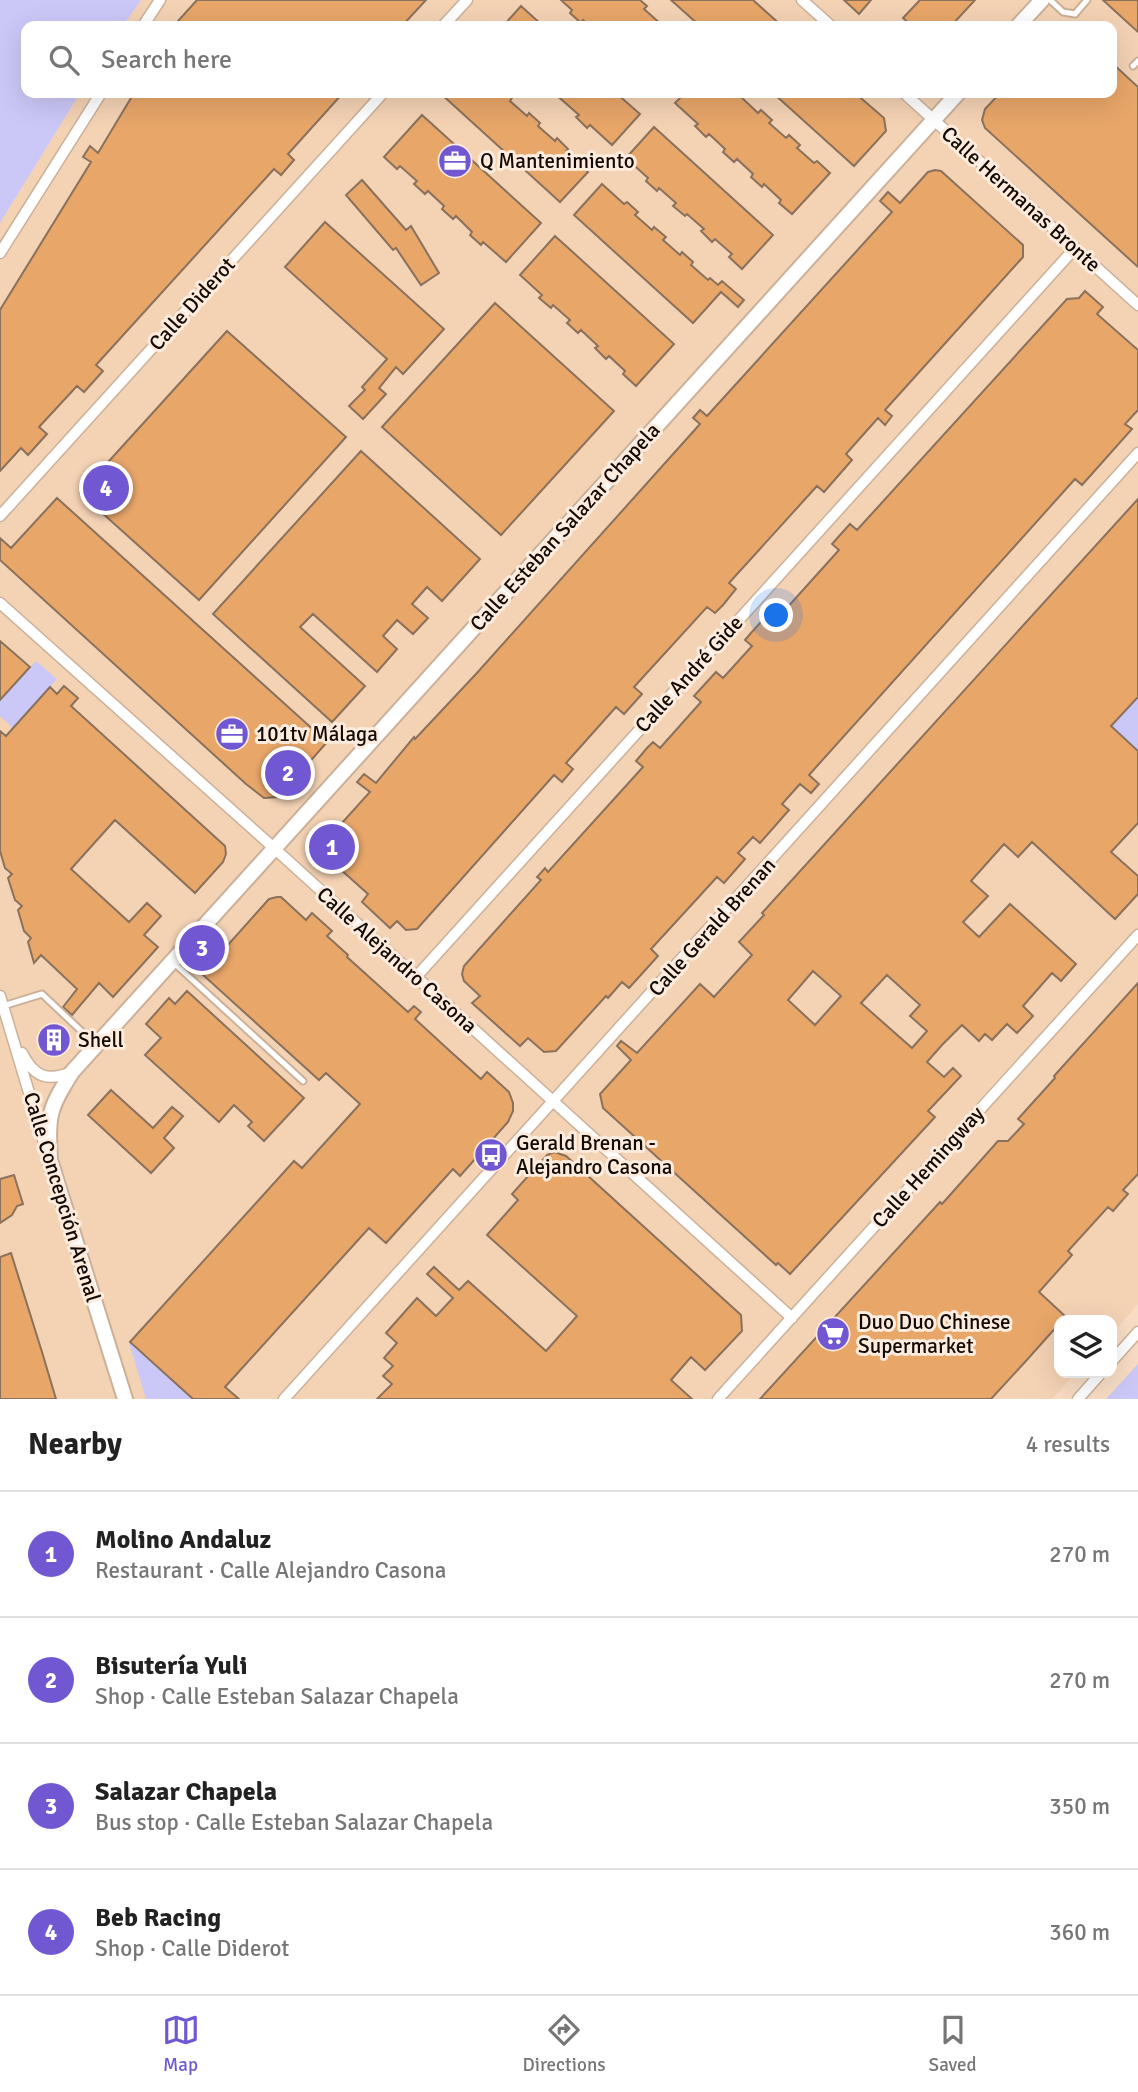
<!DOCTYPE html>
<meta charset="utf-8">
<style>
body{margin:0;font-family:Signika,sans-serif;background:#f6f6f6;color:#222}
.controls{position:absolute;right:21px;bottom:21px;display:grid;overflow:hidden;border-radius:14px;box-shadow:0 7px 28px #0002}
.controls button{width:63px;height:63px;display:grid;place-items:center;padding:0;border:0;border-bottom:2px solid #e0e0e0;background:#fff;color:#222;font:35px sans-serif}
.you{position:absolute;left:777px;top:616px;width:24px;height:24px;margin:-18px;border:5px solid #fff;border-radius:50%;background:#1a73e8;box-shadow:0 0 0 10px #1a73e833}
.badge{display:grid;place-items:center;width:46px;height:46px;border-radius:50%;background:#7158d2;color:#fff;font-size:23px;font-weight:700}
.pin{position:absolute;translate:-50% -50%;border:4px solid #fff;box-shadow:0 2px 7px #0006}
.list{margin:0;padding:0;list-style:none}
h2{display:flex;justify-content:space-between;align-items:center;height:91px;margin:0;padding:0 28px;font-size:30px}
h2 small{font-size:23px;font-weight:400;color:#767676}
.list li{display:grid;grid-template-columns:46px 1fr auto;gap:21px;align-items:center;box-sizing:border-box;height:126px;padding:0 28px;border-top:2px solid #e0e0e0}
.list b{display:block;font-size:26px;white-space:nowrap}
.list p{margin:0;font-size:23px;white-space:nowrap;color:#767676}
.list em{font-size:23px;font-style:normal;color:#767676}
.icon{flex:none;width:38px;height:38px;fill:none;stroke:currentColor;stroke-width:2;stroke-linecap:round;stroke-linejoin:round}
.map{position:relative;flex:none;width:1138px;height:1399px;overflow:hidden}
.search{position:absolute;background:#fff;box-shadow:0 7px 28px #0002;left:21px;right:21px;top:21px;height:77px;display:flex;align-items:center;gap:18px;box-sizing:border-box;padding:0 24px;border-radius:14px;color:#767676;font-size:26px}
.sheet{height:595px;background:#fff}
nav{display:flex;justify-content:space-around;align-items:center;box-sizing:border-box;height:98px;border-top:2px solid #e0e0e0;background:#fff;font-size:19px;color:#767676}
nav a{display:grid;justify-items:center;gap:4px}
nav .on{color:#7158d2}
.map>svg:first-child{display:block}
.built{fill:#f4d2b4}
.green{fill:#cbc7f7}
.building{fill:#e8a669;stroke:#8a715c;stroke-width:2;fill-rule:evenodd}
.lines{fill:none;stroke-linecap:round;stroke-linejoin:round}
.lane-casing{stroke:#cbb099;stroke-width:9}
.street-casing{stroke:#cbb099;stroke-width:13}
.secondary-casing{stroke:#cbb099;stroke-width:18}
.lane{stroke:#fff;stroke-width:5}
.street{stroke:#fff;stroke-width:10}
.secondary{stroke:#fff;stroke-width:14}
.labels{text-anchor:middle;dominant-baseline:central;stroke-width:6;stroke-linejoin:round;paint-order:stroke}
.poi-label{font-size:21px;fill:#120903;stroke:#fdecdd;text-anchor:start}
.street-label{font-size:21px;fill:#120903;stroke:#fdecdd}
</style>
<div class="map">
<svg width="1138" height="1399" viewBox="0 0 1138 1399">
<rect width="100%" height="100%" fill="#f8dcc4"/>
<path class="built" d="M141,0H1138V1304L1112,1334V1320H1059V1373H1076L1052,1399H0V223L80,93H1112V26H123Z"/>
<path class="green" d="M0,0H141L123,26H26V93H80L0,223Z
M36,661L57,679L13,728L0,716V700Z
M1138,697V751L1111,726Z
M130,1342L193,1399H146L129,1343Z
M1138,1364V1399H1106Z"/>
<path class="building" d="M197,0H426L402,26H176L178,21Z
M561,0H640L647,6L644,9L663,26H590L583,20L581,23L570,13L572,10Z
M671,0H753L782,26H700Z
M844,0H871L859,14Z
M920,0H975L951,26H912L903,18Z
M1103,0H1138V32L1116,12Z
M521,6L543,26H503Z
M1112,63L1138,87V267L985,128L982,120L985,109L1000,93H1112Z
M134,93H343L288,154L294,160L281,175L274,169L96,365L103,371L84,392L77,386L39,427L47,434L28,455L21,448L0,471V310L91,162L83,157L90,146L98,153Z
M440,93H507L512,98L510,101L527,116L529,113L540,123L538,126L555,141L557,138L568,149L566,151L588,172L560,202Z
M554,93H616L640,114L612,145L590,125L587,128L576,117L579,115Z
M685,93H746L742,98L758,113L761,110L772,120L769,123L786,138L789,135L800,145L797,148L814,163L817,161L830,173L792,214L779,203L781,200L764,184L762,187L751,177L753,174L737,159L734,162L723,152L725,149L709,134L706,137L695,126L698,124L675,103Z
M773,93H855L884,118L886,131L854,166Z
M422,115L541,223L506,262L483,242L481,245L470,235L472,232L456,216L453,219L442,209L444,206L428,191L425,194L414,184L417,181L400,166L397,169L384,157Z
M654,127L773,235L742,269L729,257L732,254L715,239L712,242L701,231L704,229L687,214L685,216L673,206L676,203L659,188L657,191L646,181L648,178L626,158Z
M935,170L941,171L1023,245V257L885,410L892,416L885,425L878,418L846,454L852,460L824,492L817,486L729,583L736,589L723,605L715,613L707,607L634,687L642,694L624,714L616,707L566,763L573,769L562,782L554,775L417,929L406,930L397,921L390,928L362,902L368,894L330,860L318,844L342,843L332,834L370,792L357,782L364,774L376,783L414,737L415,739L476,674L700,424L693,418L700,410L707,416L892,212L880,201L888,192L900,203L928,172Z
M362,180L406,230L411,226L439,273L421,285L396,248L393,250L346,195Z
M602,184L624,204L627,202L638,212L635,215L652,230L654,227L666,237L663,240L680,255L682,252L693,262L691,265L708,280L710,278L718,285L722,281L744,300L738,307L721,292L693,323L574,215Z
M325,222L444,329L403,374L396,367L379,388L386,394L363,419L349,406L365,390L362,387L387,359L285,267Z
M555,236L674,344L636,386L623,374L625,371L609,356L606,359L595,348L598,346L581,330L578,333L567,323L570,320L553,305L551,308L539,298L542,295L520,275Z
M1085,291L1103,307L1097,314L1138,350V410L1125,424L1132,429L1082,485L1075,479L809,775L819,784L811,793L800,784L782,804L789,810L760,843L753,837L738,853L745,859L724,883L717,877L651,949L658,956L629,988L622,982L608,998L606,996L556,1051L544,1052L528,1038L520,1046L472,1003L480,996L464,981L462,974L464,966L541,880L537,877L545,868L548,872L643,767L636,761L647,748L653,742L660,748L701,702L694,696L716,672L723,678L752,646L745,640L751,633L778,603L785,610L839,550L832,544L850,524L857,530L1067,299L1079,298Z
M495,303L614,411L501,535L382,427Z
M227,331L346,437L199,600L80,493Z
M361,451L480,559L442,601L427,587L412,604L428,618L413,634L397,620L383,636L397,649L377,672L313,614L300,627L365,686L332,722L213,614Z
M57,498L327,742L279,797L264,798L246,784L0,560V538L11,548Z
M1138,499V697L1111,726L1138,751V823L1111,852L1138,876V894L1115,919L1032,842L1018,857L1004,844L971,881L988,896L963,922L979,937L1010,904L1076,964L1061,981L1052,973L1023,1006L1033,1016L1017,1033L1007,1024L992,1040L985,1034L979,1041L962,1025L942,1045L927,1062L944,1077L953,1068L961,1076L928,1111L935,1117L790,1274L778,1263L776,1265L603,1108L600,1094L631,1060L617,1046L621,1041L637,1053L700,984L714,997L752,955L739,942L764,915L762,913ZM813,971L841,996L815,1025L788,1000ZM887,975L920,1005L910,1016L927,1031L912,1048L861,1003Z
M0,641L30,667L0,700Z
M64,686L78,698L71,706L225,846L226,854L223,862L195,893L115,820L71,869L129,922L147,903L161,916L144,935L158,947L113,997L99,983L72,1015L63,1007L77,989L41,955L34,963L28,942L31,938L24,931L18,910L22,906L15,900L8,878L12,874L5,868L0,851V731L6,736L50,687L57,694Z
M277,897H281L306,920L312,913L332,931L327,936L348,955L347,957L408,1012L414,1006L421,1012L415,1019L451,1052L481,1079L487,1072L509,1092L513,1103V1111L508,1122L460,1176L453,1169L386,1243L369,1228L225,1387L239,1399H193L130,1342L294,1161L302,1168L360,1104L326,1073L319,1080L202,974L269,899Z
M1138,983V1174L1123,1190L1128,1194L1113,1211L1108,1207L1068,1251L1072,1255L1039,1292L1066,1317L1059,1320V1324L1025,1362L991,1399H760L940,1202L942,1204L998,1141H1008L1024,1124L1018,1119L1055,1078L1054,1076Z
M187,991L304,1098L264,1141L248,1126L252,1122L234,1105L219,1122L145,1055L161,1038L146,1024L169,998L175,1004Z
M55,1030L64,1039L53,1051L44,1042Z
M111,1090L153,1128L172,1107L183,1116L164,1138L174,1148L151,1173L88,1115Z
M554,1152L566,1156L741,1315L742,1331L705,1370L691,1357L671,1380L692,1399H377L392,1384L383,1376L393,1366L384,1358L397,1343L386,1333L417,1298L436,1316L453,1298L427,1274L434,1267L459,1290L468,1281L546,1351L577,1316L487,1235L518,1200L512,1194L547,1155Z
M14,1175L23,1204L17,1206L12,1215L0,1223V1179Z
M11,1253L42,1352L56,1399H0V1257Z"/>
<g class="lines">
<g class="lane-casing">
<path id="lane" d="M1050,0L1063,12L1075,14L1087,0
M1133,66L1138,61
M174,963L303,1081
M3,1006L42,994L96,1045"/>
</g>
<g class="street-casing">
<path id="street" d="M802,0L831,26
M143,26L160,0
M443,26L467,0
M904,93L1138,305
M0,253L101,93
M0,516L383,93
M0,603L274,848L792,1318
M416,977L1075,248
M0,996L45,1146
M22,1053C34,1077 47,1082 72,1072
M1112,1361L1138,1332
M284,1399L1138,453
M718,1399L1138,935
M1078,1399L1101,1373"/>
</g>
<g class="secondary-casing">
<path id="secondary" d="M1018,26L1042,0
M125,1399L50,1160C47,1115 49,1109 72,1072L958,93"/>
</g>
<use href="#lane" class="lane"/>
<use href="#street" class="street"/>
<use href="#secondary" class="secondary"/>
</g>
<defs>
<g id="office-disc" transform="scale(1.75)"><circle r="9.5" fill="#7158d2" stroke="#fdecdd"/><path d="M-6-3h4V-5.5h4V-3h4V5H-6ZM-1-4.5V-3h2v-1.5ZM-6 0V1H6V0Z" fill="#fff"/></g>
<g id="building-disc" transform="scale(1.75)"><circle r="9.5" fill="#7158d2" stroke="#fdecdd"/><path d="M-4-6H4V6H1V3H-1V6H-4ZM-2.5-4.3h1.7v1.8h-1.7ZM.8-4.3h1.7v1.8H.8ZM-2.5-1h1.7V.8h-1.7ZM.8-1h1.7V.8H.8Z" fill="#fff"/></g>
<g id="bus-disc" transform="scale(1.75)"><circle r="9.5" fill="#7158d2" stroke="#fdecdd"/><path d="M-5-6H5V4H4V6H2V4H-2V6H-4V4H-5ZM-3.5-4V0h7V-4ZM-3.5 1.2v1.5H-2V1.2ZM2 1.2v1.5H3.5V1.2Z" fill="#fff"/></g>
<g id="supermarket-disc" transform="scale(1.75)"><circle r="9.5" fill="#7158d2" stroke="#fdecdd"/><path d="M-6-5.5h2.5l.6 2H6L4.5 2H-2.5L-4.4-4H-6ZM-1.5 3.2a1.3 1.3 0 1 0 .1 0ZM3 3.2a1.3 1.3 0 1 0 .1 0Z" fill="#fff"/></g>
</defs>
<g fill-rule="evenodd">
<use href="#office-disc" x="455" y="161"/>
<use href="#office-disc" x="232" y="734"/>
<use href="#building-disc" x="54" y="1040"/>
<use href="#bus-disc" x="491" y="1155"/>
<use href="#supermarket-disc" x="833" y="1334"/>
</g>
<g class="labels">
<g class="poi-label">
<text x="480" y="161">Q Mantenimiento</text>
<text x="256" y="734">101tv Málaga</text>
<text x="78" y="1040">Shell</text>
<text x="516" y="1143">Gerald Brenan -<tspan x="516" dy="24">Alejandro Casona</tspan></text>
<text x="858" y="1322">Duo Duo Chinese<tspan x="858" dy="24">Supermarket</tspan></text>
</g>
<g class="street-label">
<text transform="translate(1021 199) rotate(42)">Calle Hermanas Bronte</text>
<text transform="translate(192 304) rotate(-48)">Calle Diderot</text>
<text transform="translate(565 527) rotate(-48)">Calle Esteban Salazar Chapela</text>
<text transform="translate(689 674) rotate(-48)">Calle André Gide</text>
<text transform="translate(712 927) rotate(-48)">Calle Gerald Brenan</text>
<text transform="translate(397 960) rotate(42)">Calle Alejandro Casona</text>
<text transform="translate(928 1167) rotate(-48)">Calle Hemingway</text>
<text transform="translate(62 1197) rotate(73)">Calle Concepción Arenal</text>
</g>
</g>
</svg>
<div class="controls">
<button><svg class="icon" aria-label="layers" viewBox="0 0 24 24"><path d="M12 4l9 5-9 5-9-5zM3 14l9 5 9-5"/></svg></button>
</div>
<div class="you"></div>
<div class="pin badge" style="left:332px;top:847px">1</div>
<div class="pin badge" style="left:288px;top:773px">2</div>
<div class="pin badge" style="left:202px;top:948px">3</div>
<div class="pin badge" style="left:106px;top:488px">4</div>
<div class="search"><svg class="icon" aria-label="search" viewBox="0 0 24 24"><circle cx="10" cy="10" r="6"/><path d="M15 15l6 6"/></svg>Search here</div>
</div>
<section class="sheet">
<h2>Nearby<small>4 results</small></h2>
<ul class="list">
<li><span class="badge">1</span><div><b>Molino Andaluz</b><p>Restaurant · Calle Alejandro Casona</p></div><em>270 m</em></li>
<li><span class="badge">2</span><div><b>Bisutería Yuli</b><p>Shop · Calle Esteban Salazar Chapela</p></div><em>270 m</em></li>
<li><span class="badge">3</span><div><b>Salazar Chapela</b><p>Bus stop · Calle Esteban Salazar Chapela</p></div><em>350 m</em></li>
<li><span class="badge">4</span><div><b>Beb Racing</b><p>Shop · Calle Diderot</p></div><em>360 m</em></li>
</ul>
</section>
<nav>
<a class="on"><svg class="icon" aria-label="map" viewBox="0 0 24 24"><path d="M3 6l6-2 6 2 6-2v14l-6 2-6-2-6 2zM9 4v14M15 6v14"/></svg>Map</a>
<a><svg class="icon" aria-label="directions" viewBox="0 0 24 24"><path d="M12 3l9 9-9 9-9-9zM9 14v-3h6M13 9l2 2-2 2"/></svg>Directions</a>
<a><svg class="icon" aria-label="saved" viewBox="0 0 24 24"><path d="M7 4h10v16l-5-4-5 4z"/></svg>Saved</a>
</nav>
